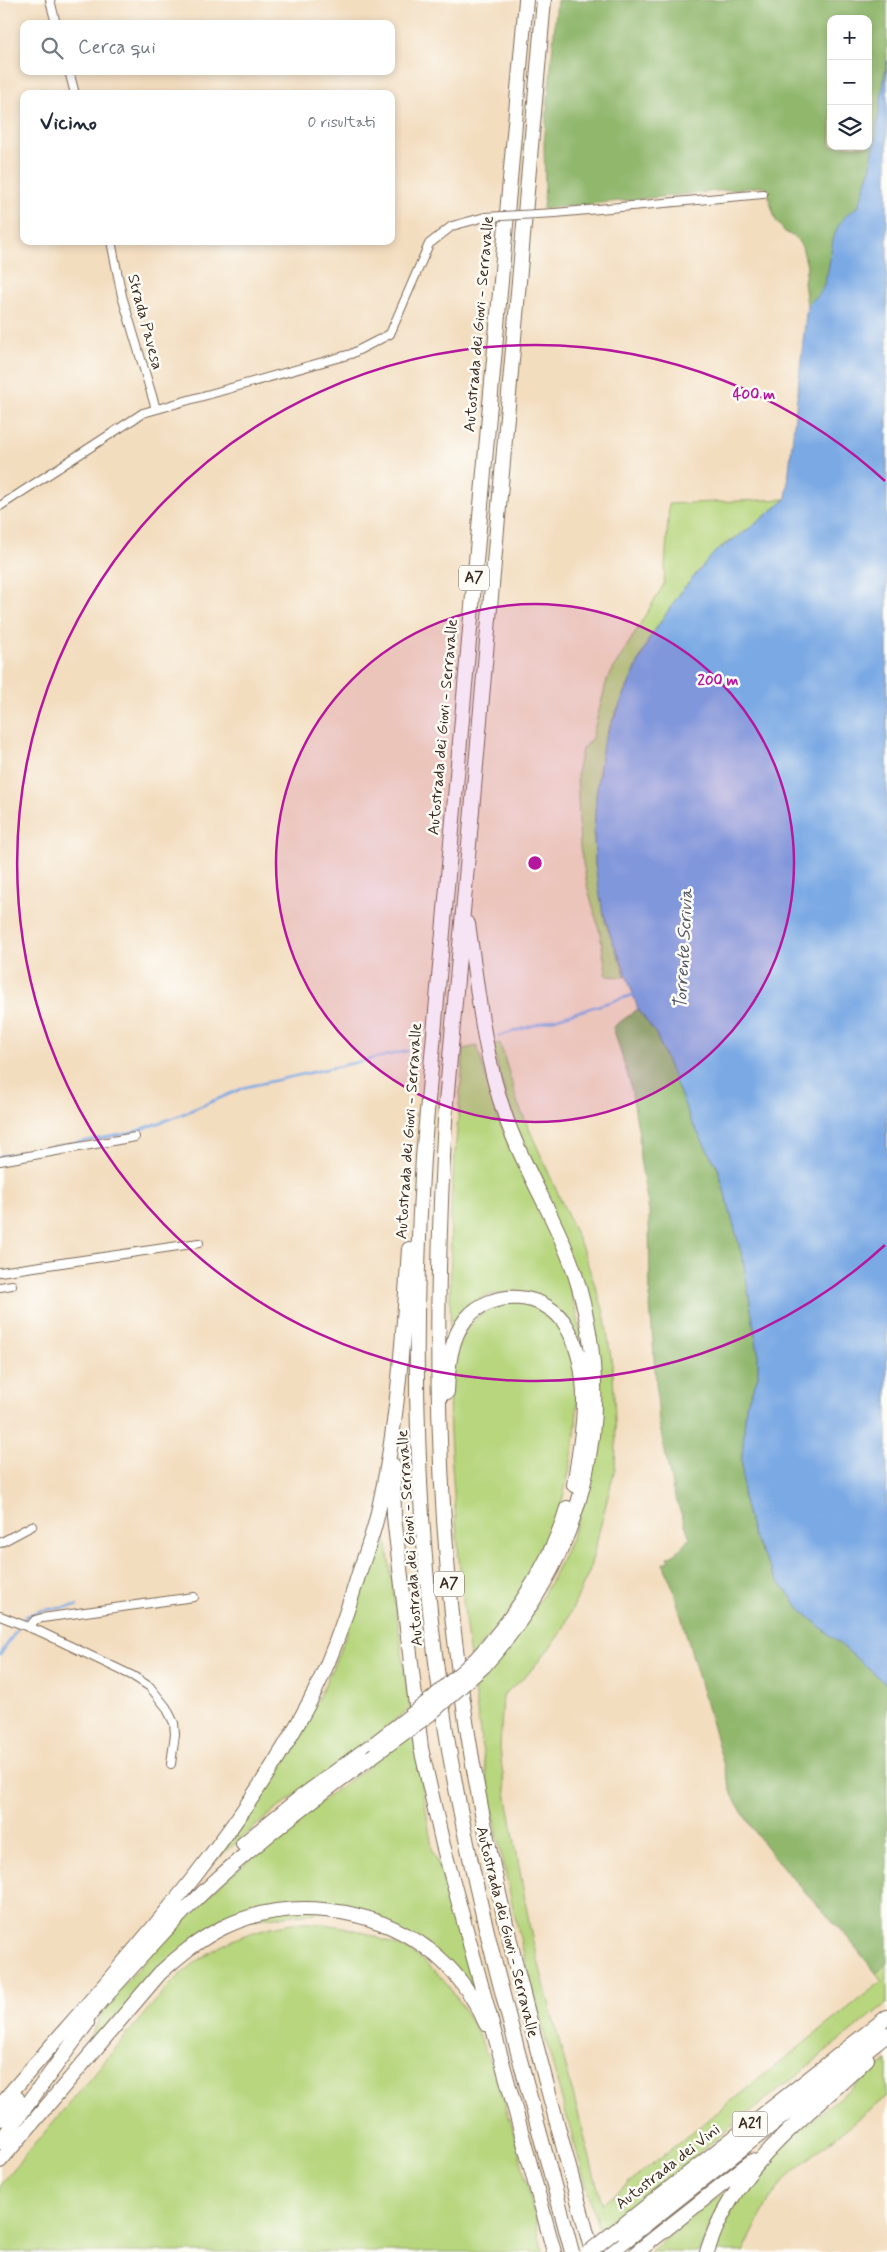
<!DOCTYPE html>
<html lang="it">
<meta charset="utf-8">
<style>
body{margin:0;font-family:Mynerve,sans-serif;background:#f6f6f7;color:#1f2937}
.controls{position:absolute;right:15px;top:15px;display:grid;overflow:hidden;border-radius:10px;box-shadow:0 2px 8px #0003}
.controls button{width:45px;height:45px;display:grid;place-items:center;padding:0;border:0;border-bottom:1px solid #e0e1e3;background:#fff;color:#1f2937;font:25px sans-serif}
.list{margin:0;padding:0;list-style:none}
h2{display:flex;justify-content:space-between;align-items:center;height:65px;margin:0;padding:0 20px;font-size:21px}
h2 small{font-size:16px;font-weight:400;color:#747a83}
.icon{flex:none;width:28px;height:28px;fill:none;stroke:currentColor;stroke-width:2;stroke-linecap:round;stroke-linejoin:round}
.map{position:relative;flex:none;width:887px;height:2252px;overflow:hidden}
.search{position:absolute;background:#fff;box-shadow:0 2px 8px #0003;left:20px;top:20px;width:375px;height:55px;display:flex;align-items:center;gap:12px;box-sizing:border-box;padding:0 18px;border-radius:10px;color:#747a83;font-size:19px}
.panel{position:absolute;background:#fff;box-shadow:0 2px 8px #0003;left:20px;top:90px;width:375px;height:155px;border-radius:10px}
.map>svg:first-child{display:block}
.green{fill:#b7d67e;stroke:#79804e}
.forest{fill:#91b76d;stroke:#667046;fill-rule:evenodd}
.water{fill:#7aa9e4;stroke:#5a6a81}
.lines{fill:none;stroke-linecap:round;stroke-linejoin:round}
.stream{stroke:#7aa9e4;stroke-width:2.5}
.street-casing{stroke:#7b6956;stroke-width:10}
.highway-casing{stroke:#7b6956;stroke-width:16}
.street{stroke:#fff;stroke-width:8}
.highway{stroke:#fff;stroke-width:14}
.street-bridge-casing{stroke:#7b6956;stroke-width:10;stroke-linecap:butt}
.highway-bridge-casing{stroke:#7b6956;stroke-width:16;stroke-linecap:butt}
.street-bridge{stroke:#fff;stroke-width:8}
.highway-bridge{stroke:#fff;stroke-width:14}
.ring{fill:none;stroke:#b5179e;stroke-width:2.5}
.labels{text-anchor:middle;dominant-baseline:central;stroke-width:5;stroke-linejoin:round;paint-order:stroke}
.shield{fill:#fdfcf7;stroke:#75695f;stroke-width:1}
.shield-label{font-size:15px;font-weight:bold;fill:#3b2a1e}
.street-label{font-size:16px;fill:#3b2a1e;stroke:#fdfcf7}
.water-label{font-size:18px;font-style:italic;fill:#515663;stroke:#fdfcf7}
.centre{fill:#b5179e;stroke:#fdfcf7;stroke-width:2.5}
.ring-label{font-size:15px;text-anchor:middle;font-weight:bold;fill:#b5179e;stroke:#fdfcf7;stroke-width:5;stroke-linejoin:round;paint-order:stroke}
</style>
<div class="map">
<svg width="887" height="2252" viewBox="0 0 887 2252">
<rect width="100%" height="100%" fill="#fdfcf7"/>
<filter id="ink" filterUnits="userSpaceOnUse"><feTurbulence type="fractalNoise" baseFrequency=".02" numOctaves="2"/><feDisplacementMap in="SourceGraphic" scale="10" xChannelSelector="R" yChannelSelector="G"/><feConvolveMatrix kernelMatrix="1 2 1 2 8 2 1 2 1" color-interpolation-filters="sRGB"/></filter>
<filter id="wash" filterUnits="userSpaceOnUse"><feTurbulence type="fractalNoise" baseFrequency=".0096" numOctaves="4" result="noise"/><feDisplacementMap in="SourceGraphic" scale="20" xChannelSelector="R" yChannelSelector="G"/><feGaussianBlur stdDeviation="1.12" result="paint"/><feColorMatrix in="noise" values="0 0 0 0 0 0 0 0 0 0 0 0 0 0 0 0 0 1.4 0 .05"/><feComposite in="paint" operator="in"/></filter>
<g filter="url(#wash)">
<rect width="100%" height="100%" fill="#f3ddbf"/>
<path class="green" d="M786,499L750,528L723,545L683,589L649,639L608,730L601,755L596,797L594,833L595,865L605,921L626,977L607,976L600,933L588,889L580,847L577,773L582,749L592,738L607,680L664,584L669,504Z
M500,1043L518,1104L582,1248L604,1312L613,1371L616,1445L615,1468L589,1572L563,1629L551,1646L526,1676L503,1695L500,1747L502,1769L531,1934L602,2204L882,1981L876,1973L887,1964V2003L675,2172L599,2230C548,2051 496,1873 474,1688C520,1637 558,1580 580,1514L590,1319L512,1121L492,1045Z
M477,1046L497,1116L512,1153L561,1254L578,1319L584,1359L576,1335L531,1294L516,1291L485,1296L470,1305L459,1317L450,1335L451,1201L464,1049Z
M518,1301C528,1305 544,1309 552,1317C596,1360 573,1476 553,1528C544,1554 530,1579 516,1602C503,1622 485,1640 470,1658C462,1599 457,1540 453,1480C451,1447 447,1410 451,1377C453,1362 458,1346 465,1333C477,1311 495,1305 518,1301Z
M383,1517L410,1709L264,1819L211,1864C240,1823 270,1782 296,1739C337,1671 363,1593 383,1517Z
M414,1733L432,1848L449,1896L475,1991L452,1965L347,1909L221,1923L79,2059L107,2004L161,1943L226,1879L344,1784Z
M292,1923C321,1922 347,1926 374,1936C385,1941 398,1945 409,1951C493,2000 521,2163 543,2252H0V2185L164,1991C203,1951 237,1932 292,1923Z
M887,2061V2096L793,2171L769,2200L743,2252H713C741,2165 819,2114 887,2061Z
M728,2188L730,2191L713,2218L699,2252H650Z"/>
<path class="forest" d="M557,0H887V61L882,103L870,170L858,208C824,225 837,260 821,291C818,297 811,301 807,305L804,282L807,266L802,247L796,238L785,232L776,221L765,186L543,209L545,186L544,144ZM831,19H868V146H831Z
M638,1009L656,1034L691,1121L718,1169L743,1259L758,1352V1377L746,1405L742,1458L743,1497L753,1536L773,1574L802,1611L887,1685V1964L876,1973C863,1957 851,1941 837,1926C798,1884 758,1845 732,1794L673,1588L663,1563L670,1561L668,1557L677,1552L690,1538L673,1491L659,1422L650,1304L649,1211L640,1159L639,1134L630,1083L613,1027Z"/>
<path class="water" d="M887,61V1685L802,1611L773,1574L753,1536L743,1497L742,1458L746,1405L758,1377V1352L743,1259L718,1168L691,1121L656,1034L638,1009L623,965L610,935L602,908L595,865L594,833L596,797L603,743L649,639L683,589L715,552L750,528L786,499L807,305C811,301 818,297 821,291C837,259 823,226 858,207L870,170Z"/>
<g class="lines">
<path class="stream" d="M499,1036L636,994
M0,1156L131,1133L178,1116L246,1087L407,1051
M0,1655L26,1616L43,1610L77,1606"/>
</g>
</g>
<g filter="url(#ink)">
<g class="lines">
<g class="street-casing">
<path id="street" d="M50,0L56,24
M69,71L75,94
M555,213L763,194
M111,241L122,296L156,409
M0,506L143,413L351,354L390,334L429,244L452,226L485,217
M0,1161L135,1137
M0,1272L199,1243
M0,1287L12,1285
M0,1543L32,1526
M0,1616L41,1632L133,1676L150,1687L166,1707L174,1723L175,1734L171,1764
M29,1627L35,1620L42,1618L194,1597"/>
</g>
<g class="highway-casing">
<path id="highway" d="M526,0L423,1157C411,1347 415,1542 446,1731C474,1907 526,2079 572,2252
M544,0L446,1103C433,1311 434,1522 467,1728C495,1906 545,2078 592,2252
M468,924C478,989 483,1053 505,1115C523,1169 556,1217 574,1271C621,1416 584,1554 484,1666
M447,1392C448,1368 450,1338 466,1319C491,1288 547,1291 567,1327C594,1376 583,1433 574,1485
M393,1465L394,1517L421,1748L443,1845L554,2252
M476,1659C516,1615 550,1565 567,1508
M243,1844L301,1797L369,1747
M77,2029C121,1979 165,1928 214,1882C263,1837 317,1796 371,1757
M0,2105C110,1976 231,1852 310,1701C331,1661 346,1616 359,1573C366,1553 374,1532 378,1512C398,1426 403,1337 409,1249
M0,2119L17,2098
M0,2142L87,2023
M0,2161L160,1973C179,1956 198,1940 222,1928C286,1896 371,1906 428,1949C453,1967 474,1996 486,2024
M614,2232L887,2017
M611,2252L887,2034
M637,2252L752,2161
M707,2252C734,2165 805,2119 867,2059"/>
</g>
<use href="#street" class="street"/>
<use href="#highway" class="highway"/>
<g class="street-bridge-casing">
<path id="street-bridge" d="M485,217L555,213"/>
</g>
<g class="highway-bridge-casing">
<path id="highway-bridge" d="M375,1743L434,1697L476,1659
M371,1757L430,1714L484,1666
M589,2252L614,2232"/>
</g>
<use href="#street-bridge" class="street-bridge"/>
<use href="#highway-bridge" class="highway-bridge"/>
</g>
</g>
<circle cx="535" cy="863" r="259" fill="#b5179e" fill-opacity=".12"/>
<g class="ring">
<circle cx="535" cy="863" r="259"/>
<path d="M885 1245A518 518 0 1 1 885 481"/>
</g>
<g class="labels">
<g class="shield">
<rect x="459" y="565.5" width="30" height="25" rx="4"/>
<rect x="434" y="1571.5" width="30" height="25" rx="4"/>
<rect x="732.5" y="2111.5" width="35" height="25" rx="4"/>
</g>
<g class="shield-label">
<text x="474" y="578">A7</text>
<text x="449" y="1584">A7</text>
<text x="750" y="2124">A21</text>
</g>
<g class="street-label">
<text transform="translate(145 322) rotate(75)">Strada Pavesa</text>
<text transform="translate(479 324) rotate(-85)">Autostrada dei Giovi - Serravalle</text>
<text transform="translate(443 727) rotate(-85)">Autostrada dei Giovi - Serravalle</text>
<text transform="translate(409 1131) rotate(-86)">Autostrada dei Giovi - Serravalle</text>
<text transform="translate(410 1538) rotate(-94)">Autostrada dei Giovi - Serravalle</text>
<text transform="translate(507 1932) rotate(76)">Autostrada dei Giovi - Serravalle</text>
<text transform="translate(668 2167) rotate(-38)">Autostrada dei Vini</text>
</g>
<g class="water-label">
<text transform="translate(684 949) rotate(-87)">Torrente Scrivia</text>
</g>
</g>
<circle cx="535" cy="863" r="8" class="centre"/>
<g class="ring-label">
<text x="754" y="399">400 m</text>
<text x="718" y="685">200 m</text>
</g>
</svg>
<div class="controls">
<button>+</button>
<button>−</button>
<button><svg class="icon" aria-label="layers" viewBox="0 0 24 24"><path d="M12 4l9 5-9 5-9-5zM3 14l9 5 9-5"/></svg></button>
</div>
<div class="search"><svg class="icon" aria-label="search" viewBox="0 0 24 24"><circle cx="10" cy="10" r="6"/><path d="M15 15l6 6"/></svg>Cerca qui</div>
<section class="panel">
<h2>Vicino<small>0 risultati</small></h2>
<ul class="list">
</ul>
</section>
</div>
